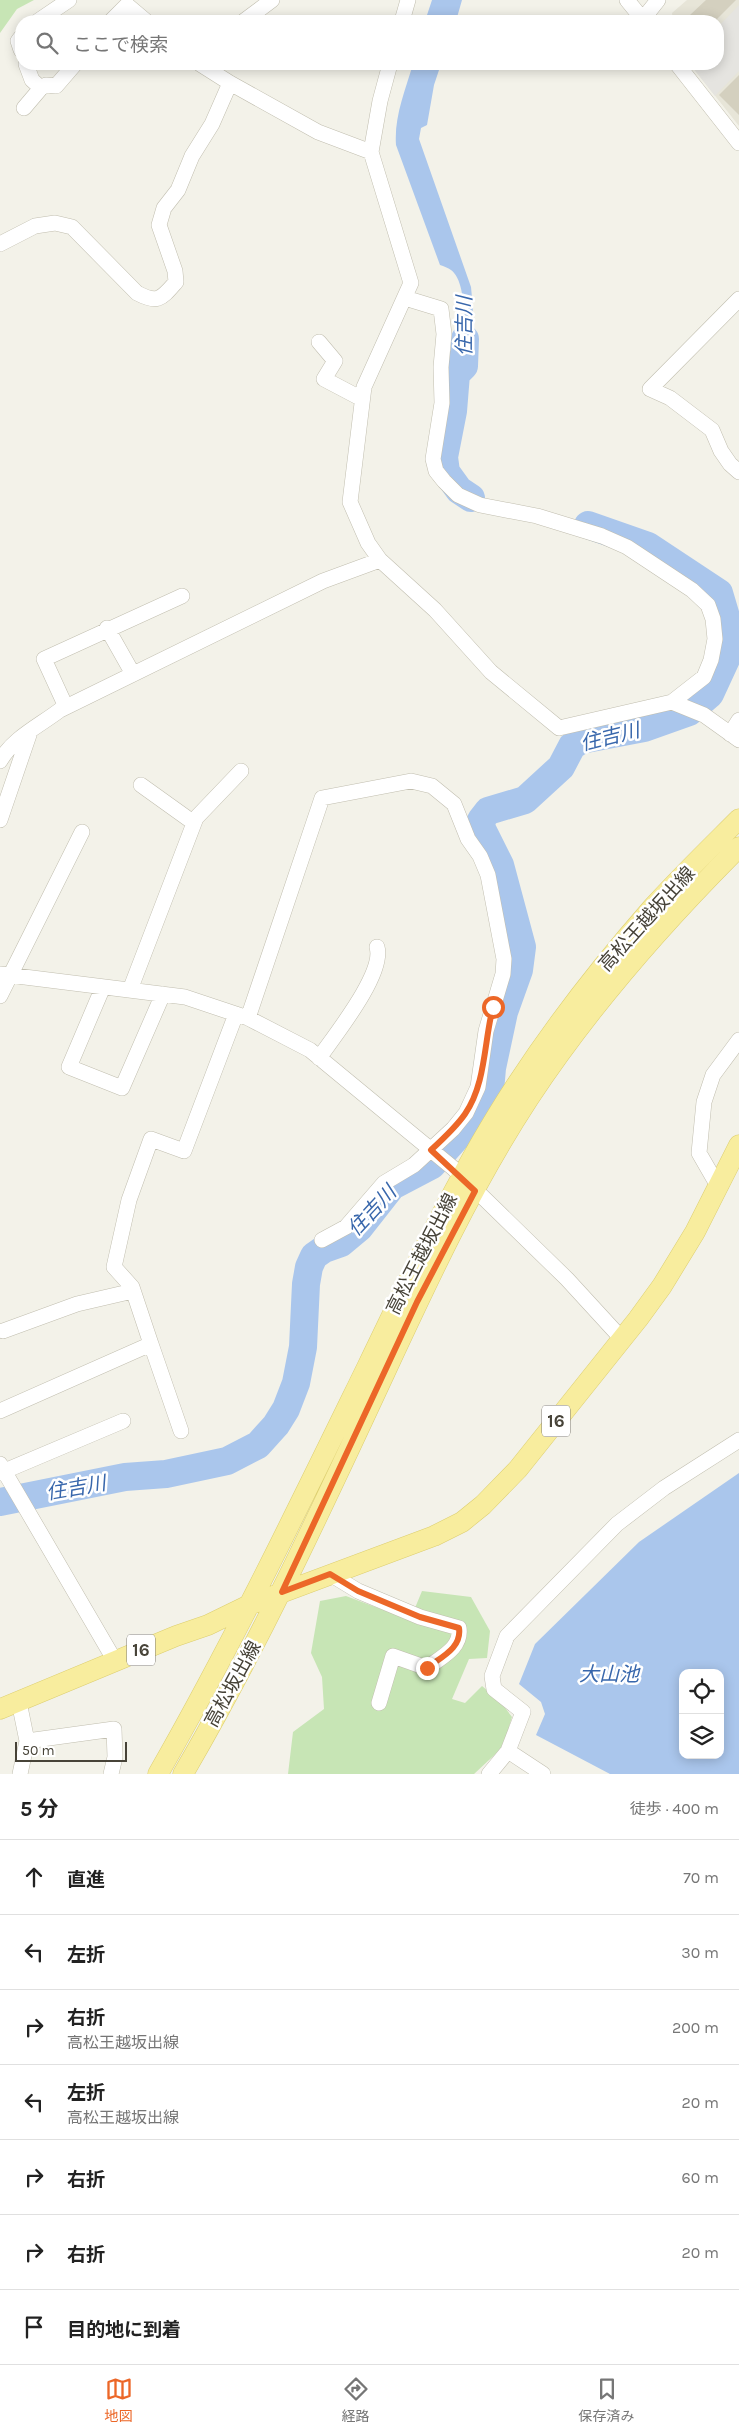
<!DOCTYPE html>
<html lang="ja">
<meta charset="utf-8">
<style>
body{margin:0;font-family:Karla,"Noto Sans JP",sans-serif;background:#f2f2f2;color:#222}
.controls{position:absolute;right:15px;bottom:15px;display:grid;overflow:hidden;border-radius:10px;box-shadow:0 2px 12px #0003}
.controls button{width:45px;height:45px;display:grid;place-items:center;padding:0;border:0;border-bottom:1px solid #e0e0e0;background:#fff;color:#222;font:25px sans-serif}
.scale{position:absolute;left:15px;bottom:12px;width:112px;box-sizing:border-box;padding-left:5px;border:2px solid #474338;border-top:0;font-size:14px;line-height:18px;white-space:nowrap;color:#474338;-webkit-text-stroke:4px #fff;paint-order:stroke}
.stop{position:absolute;width:15px;height:15px;margin:-11px;border:4px solid #ec6728;border-radius:50%;background:#fff}
.stop.end{background:#ec6728;border-color:#fff;box-shadow:0 1px 5px #0008}
.list{margin:0;padding:0;list-style:none}
h2{display:flex;justify-content:space-between;align-items:center;height:65px;margin:0;padding:0 20px;font-size:21px}
h2 small{font-size:16px;font-weight:400;color:#767676}
.list li{display:grid;grid-template-columns:32px 1fr auto;gap:15px;align-items:center;box-sizing:border-box;height:75px;padding:0 20px;border-top:1px solid #e0e0e0}
.list b{display:block;font-size:19px;white-space:nowrap}
.list p{margin:0;font-size:16px;white-space:nowrap;color:#767676}
.list em{font-size:16px;font-style:normal;color:#767676}
.icon{flex:none;width:28px;height:28px;fill:none;stroke:currentColor;stroke-width:2;stroke-linecap:round;stroke-linejoin:round}
.map{position:relative;flex:none;width:739px;height:1774px;overflow:hidden}
.search{position:absolute;background:#fff;box-shadow:0 2px 12px #0003;left:15px;right:15px;top:15px;height:55px;display:flex;align-items:center;gap:12px;box-sizing:border-box;padding:0 18px;border-radius:20px;color:#767676;font-size:19px}
.sheet{height:590px;background:#fff}
nav{display:flex;justify-content:space-around;align-items:center;box-sizing:border-box;height:70px;border-top:1px solid #e0e0e0;background:#fff;font-size:14px;color:#767676}
nav a{display:grid;justify-items:center;gap:2px}
nav .on{color:#ec6728}
.map>svg:first-child{display:block}
.residential{fill:#e7e5d8}
.green{fill:#c7e5b5}
.parking{fill:#e5e4e0}
.water{fill:#aac6ec;fill-rule:evenodd}
.lines{fill:none;stroke-linecap:round;stroke-linejoin:round}
.river{stroke:#aac6ec;stroke-width:28}
.building{fill:#d4d0bf}
.minor-casing{stroke:#c1beaf;stroke-width:16}
.major-casing{stroke:#dcce6f;stroke-width:21}
.minor{stroke:#fff;stroke-width:15}
.major{stroke:#f8ed9e;stroke-width:20}
.route{stroke:#ec6728;stroke-width:6}
.labels{text-anchor:middle;dominant-baseline:central;stroke-width:5;stroke-linejoin:round;paint-order:stroke}
.shield{fill:#fff;stroke:#7e7b74;stroke-width:1}
.shield-label{font-size:18px;font-weight:bold;fill:#474338}
.street-label{font-size:19px;fill:#474338;stroke:#fff}
.water-label{font-size:20px;font-style:italic;fill:#3867ac;stroke:#fff}
</style>
<div class="map">
<svg width="739" height="1774" viewBox="0 0 739 1774">
<rect width="100%" height="100%" fill="#f3f2e9"/>
<path class="residential" d="M687,0H739V126L690,64H718V21H673L672,13Z"/>
<path class="green" d="M0,0H34L17,9L0,33Z
M422,1591L471,1597L490,1631L487,1658L469,1659L452,1699L465,1703L482,1686L500,1701L512,1717L503,1747L474,1774H288L293,1732L324,1709L322,1677L311,1653L320,1601L346,1596L410,1620Z"/>
<path class="parking" d="M739,5V71L715,96L690,64H718V27Z"/>
<path class="water" d="M432,0H462L456,21H425Z
M413,64H441L434,85L427,125L421,128L419,139L471,287L473,308L465,375L445,372L449,352L457,346L461,361C464,340 469,283 451,270C448,268 444,266 440,265L396,145C394,117 405,91 413,64Z
M739,1473V1774H610L536,1735L545,1714L541,1702L519,1684L535,1644L639,1542ZM683,1673H720V1755H683Z"/>
<g class="lines">
<path class="river" d="M465,339L464,366L456,374L453,411L444,457L446,472L459,490L471,498
M0,1502L125,1477L166,1474L227,1461L258,1445L276,1425L286,1409L296,1383L303,1347L306,1284L309,1267L314,1256L324,1249L341,1243L359,1228L392,1186L432,1165L475,1117L490,1091L492,1068L504,1012L519,970L522,947L500,865L482,829L481,820L488,811L525,800L561,767L572,746L581,740L644,728L689,712L710,694L727,657L730,630L719,593L648,546L588,525"/>
</g>
<path class="building" d="M706,0H736L715,21H696L690,15Z
M739,75V115L719,95Z"/>
<g class="lines">
<g class="minor-casing">
<path id="minor" d="M627,0L644,21
M643,19L658,0
M38,21L69,0
M111,21L127,5L146,21
M244,21L272,0
M402,21L408,0
M21,37L18,41L21,50
M200,64L230,83L318,132L371,152
M390,64L380,101L371,152L411,283L364,387L350,502L368,543L380,560L435,610L491,672L559,728L672,702L704,677L711,660L715,639L713,619L708,605L692,590L627,547L602,536L537,516L480,505L458,495L444,481L436,471L433,459L442,403L441,367L444,334L441,309L405,298
M677,64L739,143
M41,88L46,85L56,86L75,64
M24,108L41,88L32,80L26,64
M0,244L35,226L55,223L72,227L137,293C158,304 161,299 176,282L175,271L159,225L164,208L178,190L192,156L212,124L230,83
M739,299L650,389L670,398L712,430L721,451L730,464L739,472
M319,342L335,361L324,379L362,399
M107,628L133,674
M672,702L704,715L739,740
M66,707L44,659L182,596
M730,734L739,720
M0,761C13,738 39,726 60,710L323,581L380,560
M141,785L194,823
M0,820L30,732
M0,974L185,997L248,1018L310,1050L453,1168L567,1279L622,1339
M103,987L69,1067L122,1088L163,994
M130,990L196,818L241,771
M0,996L82,832
M248,1018L322,798L411,781L432,786L454,804L468,839L480,856L488,875L504,959L503,974L486,1031L478,1087L466,1113L453,1129L414,1165L384,1183L346,1227L322,1240
M319,1058C335,1035 385,973 377,947
M718,1186L699,1153L704,1102L713,1075L739,1040
M3,1331L77,1304L133,1291
M151,1344L181,1431
M0,1411L151,1344L132,1287L114,1267L129,1200L151,1139L184,1151L236,1014
M0,1464L115,1661
M0,1473L123,1421
M330,1574L358,1591L420,1617L459,1628C462,1648 441,1657 427,1668L393,1656L379,1703
M19,1702L27,1741L20,1774
M27,1741L114,1729L115,1757L111,1774
M508,1751L523,1712L494,1689L492,1676L507,1636L617,1524L664,1488L739,1440
M489,1774L508,1751L543,1774"/>
</g>
<g class="major-casing">
<path id="major" d="M0,1709L176,1636L208,1625L249,1605L434,1536L462,1522L483,1505L518,1469L638,1319L662,1286L695,1232L739,1145
M158,1774C234,1641 300,1504 367,1367C413,1272 457,1176 515,1087C556,1024 603,964 652,908C680,877 710,848 739,819
M183,1774C255,1651 315,1523 375,1394C422,1293 468,1191 529,1098C589,1007 662,924 739,847"/>
</g>
<use href="#minor" class="minor"/>
<use href="#major" class="major"/>
</g>
<g class="lines">
<path class="route" d="M427,1668C441,1657 462,1648 459,1628L420,1617L358,1591L330,1574L282,1592L417,1302L475,1191L431,1150C443,1139 456,1127 465,1114C486,1084 484,1041 493,1007"/>
</g>
<g class="labels">
<g class="shield">
<rect x="542" y="1405.5" width="28" height="31" rx="4"/>
<rect x="127" y="1634.5" width="28" height="31" rx="4"/>
</g>
<g class="shield-label">
<text x="556" y="1421">16</text>
<text x="141" y="1650">16</text>
</g>
<g class="street-label">
<text transform="translate(647 919) rotate(-48)">高松王越坂出線</text>
<text transform="translate(422 1254) rotate(-63)">高松王越坂出線</text>
<text transform="translate(233 1684) rotate(-61)">高松坂出線</text>
</g>
<g class="water-label">
<text transform="translate(464 326) rotate(-90)">住吉川</text>
<text transform="translate(610 737) rotate(-14)">住吉川</text>
<text transform="translate(372 1211) rotate(-47)">住吉川</text>
<text transform="translate(76 1488) rotate(-10)">住吉川</text>
<text x="609" y="1674">大山池</text>
</g>
</g>
</svg>
<div class="controls">
<button><svg class="icon" aria-label="locate" viewBox="0 0 24 24"><circle cx="12" cy="12" r="6"/><path d="M12 2v4M12 18v4M2 12h4M18 12h4"/></svg></button>
<button><svg class="icon" aria-label="layers" viewBox="0 0 24 24"><path d="M12 4l9 5-9 5-9-5zM3 14l9 5 9-5"/></svg></button>
</div>
<div class="scale">50 m</div>
<div class="stop" style="left:493px;top:1007px"></div>
<div class="stop end" style="left:427px;top:1668px"></div>
<div class="search"><svg class="icon" aria-label="search" viewBox="0 0 24 24"><circle cx="10" cy="10" r="6"/><path d="M15 15l6 6"/></svg>ここで検索</div>
</div>
<section class="sheet">
<h2>5 分<small>徒歩 · 400 m</small></h2>
<ul class="list">
<li><svg class="icon" aria-label="ahead" viewBox="0 0 24 24"><path d="M12 20V5M6 11l6-6 6 6"/></svg><div><b>直進</b></div><em>70 m</em></li>
<li><svg class="icon" aria-label="left" viewBox="0 0 24 24"><path d="M17 20v-9H6M10 6l-5 5 5 5"/></svg><div><b>左折</b></div><em>30 m</em></li>
<li><svg class="icon" aria-label="right" viewBox="0 0 24 24"><path d="M7 20v-9h11M14 6l5 5-5 5"/></svg><div><b>右折</b><p>高松王越坂出線</p></div><em>200 m</em></li>
<li><svg class="icon" aria-label="left" viewBox="0 0 24 24"><path d="M17 20v-9H6M10 6l-5 5 5 5"/></svg><div><b>左折</b><p>高松王越坂出線</p></div><em>20 m</em></li>
<li><svg class="icon" aria-label="right" viewBox="0 0 24 24"><path d="M7 20v-9h11M14 6l5 5-5 5"/></svg><div><b>右折</b></div><em>60 m</em></li>
<li><svg class="icon" aria-label="right" viewBox="0 0 24 24"><path d="M7 20v-9h11M14 6l5 5-5 5"/></svg><div><b>右折</b></div><em>20 m</em></li>
<li><svg class="icon" aria-label="arrive" viewBox="0 0 24 24"><path d="M6 21V4h12l-3 4 3 4H6"/></svg><div><b>目的地に到着</b></div></li>
</ul>
</section>
<nav>
<a class="on"><svg class="icon" aria-label="map" viewBox="0 0 24 24"><path d="M3 6l6-2 6 2 6-2v14l-6 2-6-2-6 2zM9 4v14M15 6v14"/></svg>地図</a>
<a><svg class="icon" aria-label="directions" viewBox="0 0 24 24"><path d="M12 3l9 9-9 9-9-9zM9 14v-3h6M13 9l2 2-2 2"/></svg>経路</a>
<a><svg class="icon" aria-label="saved" viewBox="0 0 24 24"><path d="M7 4h10v16l-5-4-5 4z"/></svg>保存済み</a>
</nav>
